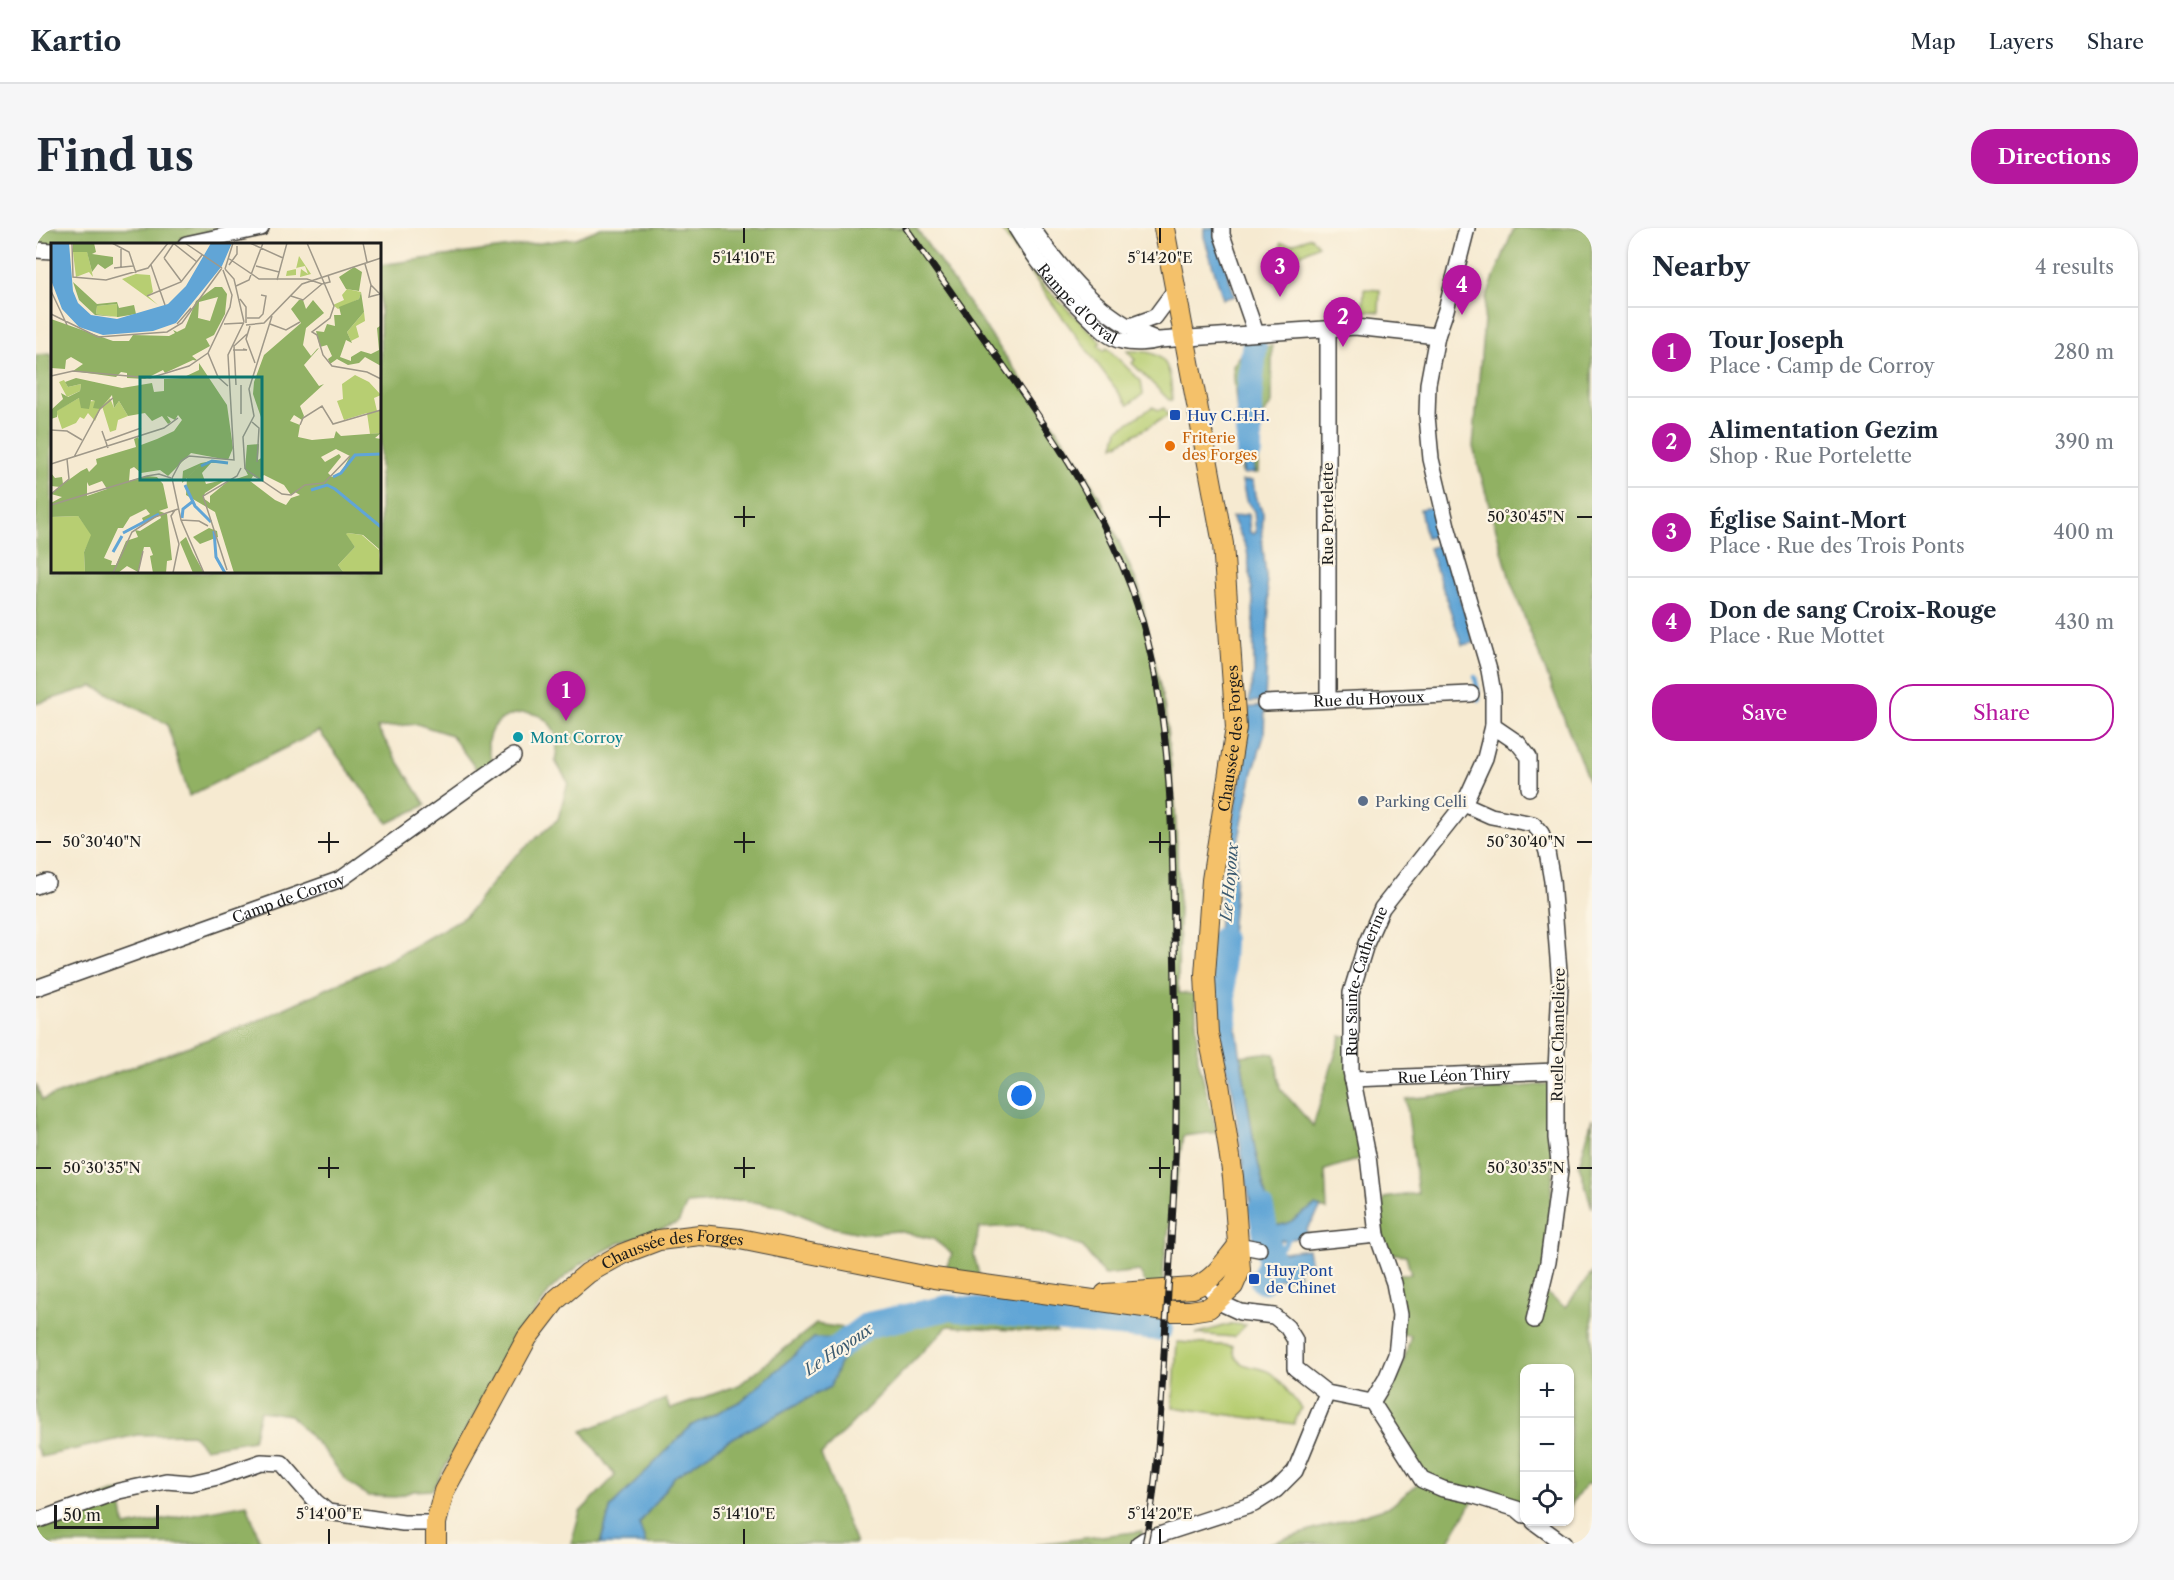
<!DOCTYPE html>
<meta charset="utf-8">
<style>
body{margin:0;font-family:"Libre Caslon Text",serif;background:#f6f6f7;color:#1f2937}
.controls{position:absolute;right:18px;bottom:18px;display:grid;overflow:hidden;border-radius:12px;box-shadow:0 2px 4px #0004}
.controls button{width:54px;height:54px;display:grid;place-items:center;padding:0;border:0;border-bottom:2px solid #e0e1e3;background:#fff;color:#1f2937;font:30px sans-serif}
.scale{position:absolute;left:18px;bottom:15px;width:105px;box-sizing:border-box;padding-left:6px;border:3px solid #1c1c1c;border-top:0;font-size:16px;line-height:21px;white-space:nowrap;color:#1c1c1c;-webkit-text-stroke:4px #fcf5e5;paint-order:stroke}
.you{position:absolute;left:986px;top:868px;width:21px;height:21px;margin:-15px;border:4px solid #fff;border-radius:50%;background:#1a73e8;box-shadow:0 0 0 9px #1a73e833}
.badge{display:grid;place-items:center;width:39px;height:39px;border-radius:50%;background:#b5179e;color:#fff;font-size:20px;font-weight:700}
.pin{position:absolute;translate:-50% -50px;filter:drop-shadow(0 2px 3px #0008)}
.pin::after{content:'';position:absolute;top:32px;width:21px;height:18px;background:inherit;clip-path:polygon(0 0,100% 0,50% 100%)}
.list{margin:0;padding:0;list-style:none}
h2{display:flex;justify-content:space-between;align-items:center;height:78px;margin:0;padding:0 24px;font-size:26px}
h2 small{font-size:20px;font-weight:400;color:#747a83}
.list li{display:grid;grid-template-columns:39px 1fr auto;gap:18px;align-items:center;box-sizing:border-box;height:90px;padding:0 24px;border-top:2px solid #e0e1e3}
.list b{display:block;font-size:22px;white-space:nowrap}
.list p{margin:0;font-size:20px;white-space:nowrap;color:#747a83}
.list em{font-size:20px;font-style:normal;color:#747a83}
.actions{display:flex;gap:12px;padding:18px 24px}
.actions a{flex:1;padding:14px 0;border:2px solid #b5179e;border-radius:24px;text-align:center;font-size:21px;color:#b5179e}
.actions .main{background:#b5179e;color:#fff}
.icon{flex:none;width:33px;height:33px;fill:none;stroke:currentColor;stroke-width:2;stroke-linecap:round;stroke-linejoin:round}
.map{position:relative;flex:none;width:1556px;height:1316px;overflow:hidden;border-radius:24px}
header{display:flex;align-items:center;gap:36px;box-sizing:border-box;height:84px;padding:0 30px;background:#fff;border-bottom:2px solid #e0e1e3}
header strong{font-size:28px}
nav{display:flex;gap:33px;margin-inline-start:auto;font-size:21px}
.intro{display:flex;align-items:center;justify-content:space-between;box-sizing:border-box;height:144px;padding:0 36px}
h1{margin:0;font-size:42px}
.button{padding:15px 27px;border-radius:24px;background:#b5179e;color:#fff;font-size:21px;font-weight:700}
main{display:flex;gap:36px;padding:0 36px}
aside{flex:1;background:#fff;border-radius:24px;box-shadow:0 2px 4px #0004}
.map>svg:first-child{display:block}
.green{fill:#b7ce72;stroke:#6a7547;stroke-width:1.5}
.forest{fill:#91b164;stroke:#566640;stroke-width:1.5}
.water{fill:#61a5d6;stroke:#3e6079;stroke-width:1.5}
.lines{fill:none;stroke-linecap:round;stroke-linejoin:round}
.stream{stroke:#61a5d6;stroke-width:4.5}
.river{stroke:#61a5d6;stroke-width:26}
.minor-casing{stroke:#3d3b37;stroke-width:18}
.major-casing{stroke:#3d3b37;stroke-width:22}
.minor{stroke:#fff;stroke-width:15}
.major{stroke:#f4c16a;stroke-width:20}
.rail-casing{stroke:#1c1c1c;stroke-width:7}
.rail{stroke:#fcf5e5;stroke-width:4.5;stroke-dasharray:14;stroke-linecap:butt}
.ticks{fill:none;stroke:#1c1c1c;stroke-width:2}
.transit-dot{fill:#1a4fb4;stroke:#fcf5e5;stroke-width:2}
.food-dot{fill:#e8710a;stroke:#fcf5e5;stroke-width:2}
.culture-dot{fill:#0f9aa8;stroke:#fcf5e5;stroke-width:2}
.service-dot{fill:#5c6f8a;stroke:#fcf5e5;stroke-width:2}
.labels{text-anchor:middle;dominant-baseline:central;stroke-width:4.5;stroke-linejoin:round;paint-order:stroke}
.street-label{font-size:15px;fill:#1c1c1c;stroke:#fcf5e5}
.transit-label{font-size:15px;fill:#164399;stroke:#fcf5e5;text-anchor:start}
.food-label{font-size:15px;fill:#c56008;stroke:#fcf5e5;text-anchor:start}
.culture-label{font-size:15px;fill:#0d838f;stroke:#fcf5e5;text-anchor:start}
.service-label{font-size:15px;fill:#4e5e75;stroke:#fcf5e5;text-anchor:start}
.water-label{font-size:16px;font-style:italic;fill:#3b5a70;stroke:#fcf5e5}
.inset-river{fill:none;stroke:#61a5d6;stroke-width:3}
.inset-road{fill:none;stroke:#9f9889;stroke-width:1.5}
.view{fill:#0f766e;fill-opacity:0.15;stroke:#0f766e;stroke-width:3}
.inset-edge{fill:none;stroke:#1c1c1c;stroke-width:3}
.ticks-label{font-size:15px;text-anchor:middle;fill:#1c1c1c;stroke:#fcf5e5;stroke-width:4.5;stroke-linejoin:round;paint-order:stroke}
</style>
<header>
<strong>Kartio</strong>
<nav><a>Map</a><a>Layers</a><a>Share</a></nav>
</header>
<div class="intro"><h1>Find us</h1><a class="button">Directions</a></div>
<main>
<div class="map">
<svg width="1556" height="1316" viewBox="0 0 1556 1316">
<rect width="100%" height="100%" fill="#fcf5e5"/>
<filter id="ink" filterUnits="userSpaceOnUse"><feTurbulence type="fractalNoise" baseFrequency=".0167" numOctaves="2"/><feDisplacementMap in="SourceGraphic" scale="12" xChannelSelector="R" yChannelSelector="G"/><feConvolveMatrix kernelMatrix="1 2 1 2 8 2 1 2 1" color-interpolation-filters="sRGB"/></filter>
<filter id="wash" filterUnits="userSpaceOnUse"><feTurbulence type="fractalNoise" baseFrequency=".008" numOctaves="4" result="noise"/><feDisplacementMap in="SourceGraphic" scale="24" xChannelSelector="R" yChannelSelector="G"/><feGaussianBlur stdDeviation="1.35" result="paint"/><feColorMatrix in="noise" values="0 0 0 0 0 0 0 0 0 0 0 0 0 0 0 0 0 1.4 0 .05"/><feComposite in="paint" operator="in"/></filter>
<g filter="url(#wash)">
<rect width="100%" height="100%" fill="#f6ead1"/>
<path class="green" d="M964,0H970L1006,56L1065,114L1062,117L1068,123L1071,120L1105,153L1107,166L1092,177L1016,75Z
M1275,9L1282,17L1264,27H1246L1245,15L1256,16Z
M1328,61L1344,62L1343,84L1327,83Z
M1091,123C1131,121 1135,138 1136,172H1133L1096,135L1099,132Z
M1116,179L1123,182L1128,180L1132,188L1078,218L1082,202Z
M1195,1096L1210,1097L1198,1109L1159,1106Z
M1141,1114L1197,1118C1198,1145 1223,1135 1236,1146C1247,1155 1256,1169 1265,1180L1258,1196L1137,1179Z"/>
<path class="forest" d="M0,0H211L150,16H16L0,22Z
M565,0H880L1046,238L1066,274L1103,360L1129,482L1139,577L1143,680L1142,765L1159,766L1162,831L1181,904L1147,908L1128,1033L1127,1058L1112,1059L1103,1043L1068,1047L1047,1019L987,998L943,1000L938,1028L944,1050L909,1042L916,1026L897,1011L861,1003L829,1006L790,998L748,979L706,972L651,976L642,995L581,1016L545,1036L515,1061L484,1107L396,1262L377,1263L360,1269L332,1268L311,1254L289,1224L254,1187L224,1183L217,1212L169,1220L156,1206L101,1207L5,1229L0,1219V856L6,872L221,793L355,731L430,688L473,634L522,591L532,554L519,533C536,460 428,478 457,535L443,545L415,507L381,496L341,500L390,577L352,595L283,503L153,568L131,496L57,458L0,476V127L16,126V344H344V37L540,10Z
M1478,0H1556V562L1475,355L1437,219L1450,70Z
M1236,118V176L1225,188L1222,245H1218V200L1213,191L1211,194L1206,246L1197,138L1209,121Z
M1305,808H1315L1332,928L1289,942L1291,982C1272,977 1275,982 1261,992C1254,996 1246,997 1237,998L1219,922L1205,828L1227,825L1239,826L1244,860L1277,898Z
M1521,855L1520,910L1507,1063L1529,1079L1556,1045V1256H1550L1534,1278V1140H1488V1287L1440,1268L1411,1316H1232L1355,1278L1386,1252L1340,1181C1359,1168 1369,1129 1375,1107L1363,1106L1355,1046H1375L1370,1027L1347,1025L1341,1007L1348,970L1382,965L1370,871Z
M1556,891V980L1543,937Z
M912,1080L1003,1090L1021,1105L912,1098L785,1227L820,1316H610L603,1296L638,1249L693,1212L778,1110L705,1173L656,1197L575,1279L564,1316H535L544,1284L579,1248L546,1203L630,1171L635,1181L703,1157L780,1096L808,1100Z
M83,1263L89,1299L211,1276L225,1316H0V1293Z
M1106,1303L1105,1314L1102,1316H999Z"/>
<path class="water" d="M1168,0H1179V7L1199,68L1187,71L1168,9Z
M1213,191L1218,200V245L1207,246L1211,194Z
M1206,253H1217L1219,268L1227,285L1226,310L1233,377L1229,473L1213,474L1218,444L1217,372L1211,321L1196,289L1212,286L1214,304L1217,306L1220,304L1218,283L1210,272Z
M1397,279L1405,307L1390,310L1384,281Z
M1407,316L1438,415L1426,417L1393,320Z
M1229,478L1228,508L1217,544L1203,610L1192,745L1180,744L1183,689L1196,597L1209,526L1213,479Z
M1180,755L1194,758L1219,922L1237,998C1258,997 1262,986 1279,978L1285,980L1271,1001L1270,1009L1222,1015L1207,936L1197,864L1186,823Z
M1272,1021L1275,1038L1262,1040L1263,1049L1227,1053L1223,1027Z
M778,1110L814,1111L794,1159L693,1212L638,1249L603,1296L610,1316H564L575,1279L656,1197L705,1173Z"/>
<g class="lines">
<path class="stream" d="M1398,304L1403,321
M1439,449L1442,463
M1442,468L1443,472
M1240,1027L1255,1008"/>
<path class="river" d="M1213,224V170L1218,120
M1186,712L1185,732L1189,792
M1225,981L1235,1034L1227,1053
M787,1131L832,1097L912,1080L1124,1100"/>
</g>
</g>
<g filter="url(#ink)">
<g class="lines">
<g class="minor-casing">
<g id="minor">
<path id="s1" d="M980,0C1001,35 1023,61 1053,89C1063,98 1072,110 1086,113C1097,116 1112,115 1123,112L1319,99L1401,108"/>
<path d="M996,0C1027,44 1065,91 1117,110"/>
<path d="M1186,0V7L1220,105"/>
<path d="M150,16L225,0"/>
<path d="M0,22L16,23"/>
<path d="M1091,99L1119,89L1139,62"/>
<path d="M1292,101V471"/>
<path id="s2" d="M1229,475L1435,466"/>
<path d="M1457,498L1482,515L1493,529V560"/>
<path d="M1428,576L1455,588L1497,596L1505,605L1511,624L1516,653L1524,756L1520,843V910L1524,943L1512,1034L1498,1092"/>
<path d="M0,658L11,654"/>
<path id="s3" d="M0,760L305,651L477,528"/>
<path id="s4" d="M1316,851L1520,843"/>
<path d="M1271,1014L1341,1007"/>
<path d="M1201,1017L1223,1021"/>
<path d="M1170,1056L1189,1077L1204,1084L1238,1088L1251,1099L1259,1112V1140L1291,1165L1336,1174"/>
<path id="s5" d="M1336,1174L1350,1151L1360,1127L1364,1087L1358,1055L1341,1007L1332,928L1315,843V765L1330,716L1346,680L1428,576L1449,530L1457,498V465L1453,442L1411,298L1395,231L1391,188L1392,156L1401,108L1410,82L1431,0"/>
<path d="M1336,1174L1386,1252L1407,1261L1439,1268L1481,1281L1488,1287"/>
<path d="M0,1293L83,1263L130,1253L155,1255L182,1249L225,1234L246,1235L279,1273L292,1284L367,1295H400"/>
<path d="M1498,1294L1528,1316"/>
<path d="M1102,1316L1108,1312L1218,1276L1240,1262L1259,1243L1291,1165"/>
</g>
</g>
<g class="major-casing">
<g id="major">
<path d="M1069,1066L1157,1060C1178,1052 1187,1036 1201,1019"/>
<path id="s6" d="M400,1316V1295L408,1263L491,1110L521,1071L552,1045L586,1026L623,1012L664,1007L704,1011L898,1050L1137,1083H1154L1173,1080L1197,1058L1204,1042L1197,949L1183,856L1172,805L1169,747L1176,652L1200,500L1187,316L1128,0"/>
</g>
</g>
<use href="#minor" class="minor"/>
<use href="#major" class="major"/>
<g class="rail-casing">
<path id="rail" d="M870,0C898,40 926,80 955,120C1009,196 1062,271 1095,359C1135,467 1136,591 1138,704C1139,767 1141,829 1140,892C1139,955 1135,1018 1131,1080C1125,1158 1125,1239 1109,1316"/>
</g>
<use href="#rail" class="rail"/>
</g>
</g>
<path class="ticks" d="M708,0V15M1124,0V15M708,278V299M1124,278V299M698,289H719M1113,289H1134M1541,289H1556M293,604V625M708,604V625M1124,604V625M0,614H15M282,614H303M698,614H719M1113,614H1134M1541,614H1556M293,929V950M708,929V950M1124,929V950M0,940H15M282,940H303M698,940H719M1113,940H1134M1541,940H1556M293,1301V1316M708,1301V1316M1124,1301V1316"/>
<g class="transit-dot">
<rect x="1133" y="181" width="12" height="12" rx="3"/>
<rect x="1212" y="1045" width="12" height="12" rx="3"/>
</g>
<circle class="food-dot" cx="1134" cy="218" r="6"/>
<circle class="culture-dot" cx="482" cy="509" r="6"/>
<circle class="service-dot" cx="1327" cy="573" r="6"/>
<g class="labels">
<g class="street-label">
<text stroke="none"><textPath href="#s1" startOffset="98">Rampe d'Orval</textPath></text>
<text transform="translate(1291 286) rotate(-90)">Rue Portelette</text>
<text stroke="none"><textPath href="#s2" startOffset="104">Rue du Hoyoux</textPath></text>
<text stroke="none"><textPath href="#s6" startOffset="1539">Chaussée des Forges</textPath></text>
<text stroke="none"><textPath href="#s3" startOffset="268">Camp de Corroy</textPath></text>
<text stroke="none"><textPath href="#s5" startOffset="435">Rue Sainte-Catherine</textPath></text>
<text transform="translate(1522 807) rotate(-89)">Ruelle Chantelière</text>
<text stroke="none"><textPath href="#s4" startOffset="102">Rue Léon Thiry</textPath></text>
<text stroke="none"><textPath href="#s6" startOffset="408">Chaussée des Forges</textPath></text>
</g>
<g class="transit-label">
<text x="1151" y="187">Huy C.H.H.</text>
<text x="1230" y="1042">Huy Pont<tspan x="1230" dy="17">de Chinet</tspan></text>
</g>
<g class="food-label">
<text x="1146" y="209">Friterie<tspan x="1146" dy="17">des Forges</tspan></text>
</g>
<g class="culture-label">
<text x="494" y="509">Mont Corroy</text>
</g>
<g class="service-label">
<text x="1339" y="573">Parking Celli</text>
</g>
<g class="water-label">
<text transform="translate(1193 654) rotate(-85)">Le Hoyoux</text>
<text transform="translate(802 1121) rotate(-34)">Le Hoyoux</text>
</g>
</g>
<g transform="translate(15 15)">
<rect width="330" height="330" fill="#f6ead1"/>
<path d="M36,8L42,34L38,29L25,34L22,9ZM248,13L260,31L249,34L250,26L257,31L254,23L245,25V32L235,33L236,28L245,26ZM85,31L99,32L102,49L97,53L107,62L71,36ZM296,46L310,49L308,56L287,66L282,62L293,57L291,52ZM66,61L67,74L45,71L46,63ZM313,69L314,78L305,83L308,94L300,98L296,89ZM304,132L318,139L330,152L323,155L326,168L330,167V190L319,191L316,170L293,177L286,158L292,156L291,141ZM13,137L17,144L30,141L29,148L16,154L8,139ZM28,155L31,159L44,158L49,166L44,178L37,170L33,176L29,174L25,180L11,186L5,168ZM59,155L63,165L68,158L77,173L67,177L65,187L59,189L51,163ZM27,273L41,292L33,309L34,330H0V274ZM297,290L311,292L328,307L330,330H293L287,322L304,304L294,291Z" fill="#b7ce72"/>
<path d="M22,0H43L45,9L41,11L62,14V21L54,26L47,21L41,29L36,9H22ZM303,24L311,29L308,48L295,46L288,34ZM22,39L46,61L66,59L68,65L83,62L85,71L67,74L44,72L28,57ZM66,61V74L45,71L46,63ZM164,44H171L176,51L174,71L163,92L155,96L159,103L141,113L147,118L142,117L114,130L112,127L94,136L76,135V130L70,129L65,134L22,128L32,121L20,114L15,117L14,126L0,125V76L62,98H78L82,92L118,93L124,90L122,87L126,89L134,85L145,58ZM167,54L159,78L147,75L148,59ZM310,49L313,69L296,89L301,100L295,97L289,114L300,118V114L310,108L320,111L328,107L326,85L329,83L330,123L314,114L308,120L297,122L286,116L279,121L277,116L281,113L276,102L269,104L265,88L273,89L276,81L284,83L283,72H290L288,64L308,56ZM248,57H252L255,66L262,57L273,70L255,85L252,102L260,113L266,106L268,105L253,122L268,143L273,141L249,163L253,173L251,177L243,172L239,178L249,182L247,194L261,197L283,195L285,188L290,193L330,190L324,195L330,196V318L328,306L312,292L297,290L295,291L304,304L287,322L293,330H183L164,269L135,252L136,235L150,221L131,240L132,228L150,220L161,218L169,220H160L151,230L155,241L176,236L154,250L152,255L159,260V253L176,239L197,232L194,226L196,202L208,201L207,217L212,214V180L202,151L203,139L213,112L250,80L240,66ZM285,206L299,213L290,230L281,234L277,230L290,214L288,211L274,219L270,214ZM213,232L233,242L240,252L244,249L249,252L240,255L235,262L224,257L199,238L202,233L208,236ZM148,120L176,162L182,205L177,217L140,210L117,233L109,227L90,230L83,224L79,226L78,238L96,233L106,234L112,241L117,265L108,268L116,271L121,317L116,318L115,330H102L99,313L102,312L99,304H93L87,329L76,323L67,330H34L33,309L40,292L27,273L0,274V260L11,254L0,251L9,244L0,243V230L4,235L11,234L12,241L30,228L36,225L38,229L46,221L45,216L85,204L83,196L87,194L90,202L106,196L123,188L131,177L127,172L124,177L116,173L120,179L117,181L111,173L101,178L94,170L77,173L68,158L63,165L61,152L49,166L42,165L44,158L40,157L38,166L30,165L28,155L6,168V174L0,176V167L12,156L10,150L17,154L29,148L30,141L17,144L14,139L25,135L71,145L101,140L103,149L113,148V136L131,135L148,127ZM51,238L56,246L36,253V239L38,243ZM95,266L99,271L91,275L93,280L109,272L110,275L89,288L84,287L87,294L75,298L65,322H60L61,318L53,315L67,285H72L79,274ZM158,285L166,288L167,294L149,301L142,294ZM135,294L142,310L153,330H142L129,299Z" fill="#91b164" fill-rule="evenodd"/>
<path d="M0,0H18L22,48L27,60L40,72L66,76L117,61L135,43L160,0H181L171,23L125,80L102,88L52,92L28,84L11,66L0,37Z" fill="#61a5d6"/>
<path class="inset-river" d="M150,223L161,218L177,220M282,234L290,230L304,212L330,211M134,242L144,263L160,279M260,247L276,242L284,246L330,284M131,275L132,266L141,259M163,288L165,314L174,330M72,290L108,271M62,309L71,293"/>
<path class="inset-road" d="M21,0L22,34L55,37L97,25L117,0M61,0L78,9L85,30M122,0L146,19M134,0L171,25M199,0L232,15M256,0L283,63L279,75L261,89L266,92L272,112L281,123L316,129L330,136M312,0L316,19M70,6V25M113,15L130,38M113,15L123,0M177,15L208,36H256L271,41L279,39L277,32M314,21L320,42L329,51L318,54L320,42M100,22L114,62M178,22L186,11V3M205,23L228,29M63,25L82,23M174,26L183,36L193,79M174,26L182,0M172,27L181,52L179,64L157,110L167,134L177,143M226,37L236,0M185,43L198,37L212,0M0,48L16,82M96,53L130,39L151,12M240,53L252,57L271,41M189,56L195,64V80M0,71L47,94L116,89L131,80L171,25M196,75H208L212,71L215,53L210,52M126,81L140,65M173,81L192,80M219,81L235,87L249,79M195,82L213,80L251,41L330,15M199,83L195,96L204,120M182,107H196L192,106M0,133L22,128L99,135L138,123L157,110M185,142L183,103L196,91M190,142V171M201,179L208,185L206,219M249,182L252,175L271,163L282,181L330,167M0,187L16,188L31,197M51,188L57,205M54,198L90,185M23,214L49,166L62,155M0,221L113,185L127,175M194,226L192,194L203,173L198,146L221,73M194,226L231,251L240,252L254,242L273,240L299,213M0,251L18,236L16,216M0,262L96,233L108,231L120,235M130,277L148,278L157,283M176,327L152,253L186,233L190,225M62,330L81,289L104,274L127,266M87,330L92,308M122,330L128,301L120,273L124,267M153,330L130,277L121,235L130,218L138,213L183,217L177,112L193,79"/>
<path class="view" d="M89,134H211V237H89Z"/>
<rect width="330" height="330" class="inset-edge"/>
</g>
<g class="ticks-label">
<text x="708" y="35">5°14'10"E</text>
<text x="1124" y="35">5°14'20"E</text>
<text x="1490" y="294">50°30'45"N</text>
<text x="66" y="619">50°30'40"N</text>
<text x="1490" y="619">50°30'40"N</text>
<text x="66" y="945">50°30'35"N</text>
<text x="1490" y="945">50°30'35"N</text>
<text x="293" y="1291">5°14'00"E</text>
<text x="708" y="1291">5°14'10"E</text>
<text x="1124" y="1291">5°14'20"E</text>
</g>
</svg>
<div class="controls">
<button>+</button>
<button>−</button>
<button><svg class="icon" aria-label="locate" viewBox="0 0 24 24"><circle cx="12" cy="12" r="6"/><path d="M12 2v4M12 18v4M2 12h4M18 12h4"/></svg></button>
</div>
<div class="scale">50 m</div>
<div class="you"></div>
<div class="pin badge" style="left:530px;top:493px">1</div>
<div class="pin badge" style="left:1307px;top:119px">2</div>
<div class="pin badge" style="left:1244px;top:69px">3</div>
<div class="pin badge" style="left:1426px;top:87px">4</div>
</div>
<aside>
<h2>Nearby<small>4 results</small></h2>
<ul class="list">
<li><span class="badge">1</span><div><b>Tour Joseph</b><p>Place · Camp de Corroy</p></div><em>280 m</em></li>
<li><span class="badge">2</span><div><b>Alimentation Gezim</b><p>Shop · Rue Portelette</p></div><em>390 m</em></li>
<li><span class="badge">3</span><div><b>Église Saint-Mort</b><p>Place · Rue des Trois Ponts</p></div><em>400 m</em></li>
<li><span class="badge">4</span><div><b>Don de sang Croix-Rouge</b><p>Place · Rue Mottet</p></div><em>430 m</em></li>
</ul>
<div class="actions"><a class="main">Save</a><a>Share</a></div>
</aside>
</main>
